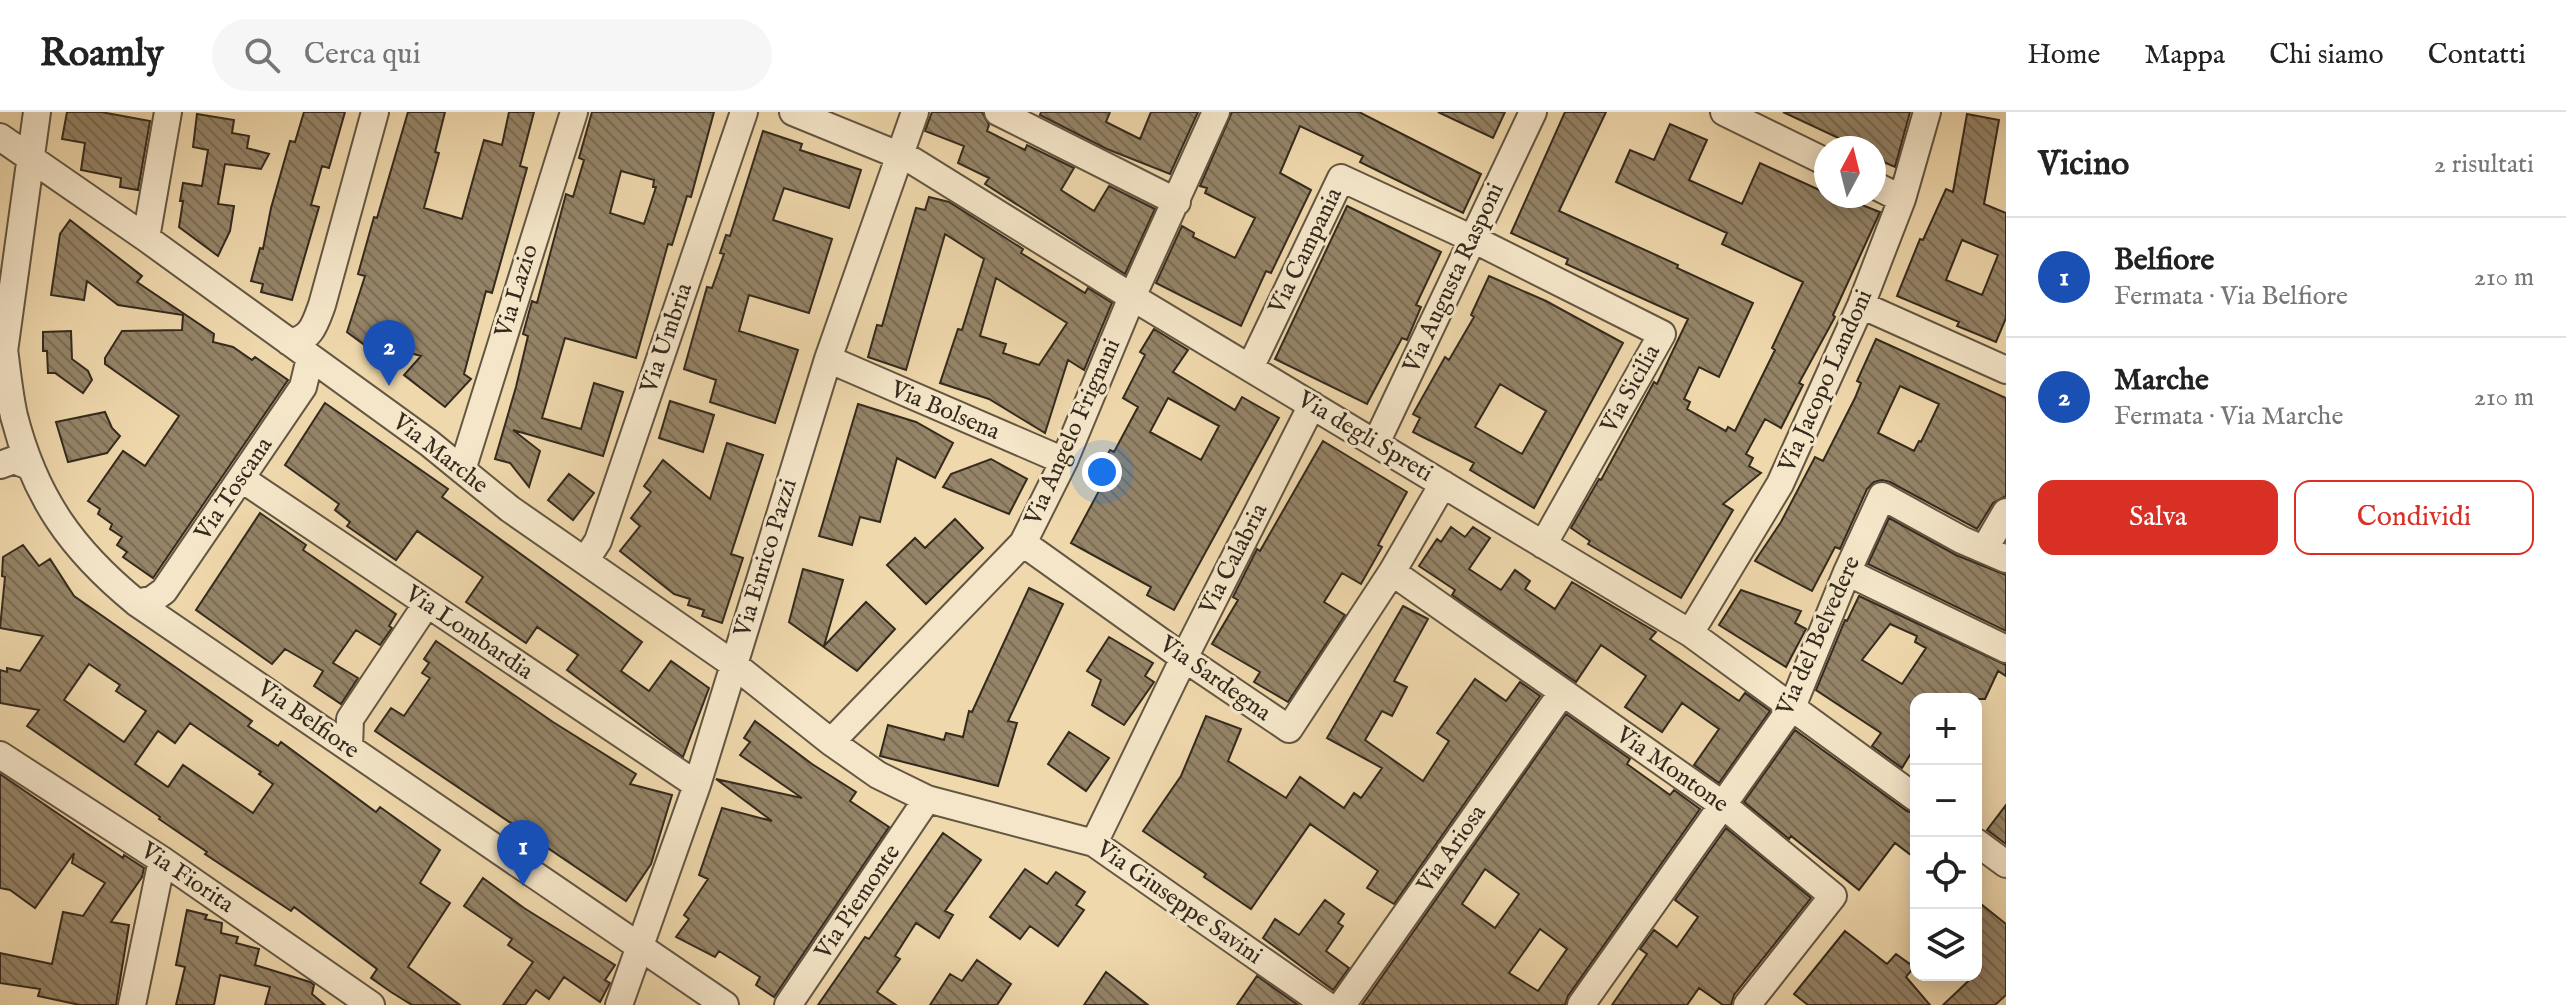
<!DOCTYPE html>
<html lang="it">
<meta charset="utf-8">
<style>
body{margin:0;font-family:"IM FELL English",serif;background:#f6f6f6;color:#222}
.controls{position:absolute;right:24px;bottom:24px;display:grid;overflow:hidden;border-radius:16px;box-shadow:0 4px 20px #0003}
.controls button{width:72px;height:72px;display:grid;place-items:center;padding:0;border:0;border-bottom:2px solid #e0e0e0;background:#fff;color:#222;font:40px sans-serif}
.compass{position:absolute;left:1814px;top:24px;width:72px;height:72px;border-radius:50%;background:#fff;box-shadow:0 4px 20px #0003;rotate:7deg}
.you{position:absolute;left:1102px;top:360px;width:28px;height:28px;margin:-20px;border:6px solid #fff;border-radius:50%;background:#1a73e8;box-shadow:0 0 0 12px #1a73e833}
.badge{display:grid;place-items:center;width:52px;height:52px;border-radius:50%;background:#d93025;color:#fff;font-size:26px;font-weight:700}
.pin{position:absolute;translate:-50% -66px;filter:drop-shadow(0 2px 4px #0008)}
.pin::after{content:'';position:absolute;top:42px;width:28px;height:24px;background:inherit;clip-path:polygon(0 0,100% 0,50% 100%)}
.list{margin:0;padding:0;list-style:none}
h2{display:flex;justify-content:space-between;align-items:center;height:104px;margin:0;padding:0 32px;font-size:34px}
h2 small{font-size:26px;font-weight:400;color:#767676}
.list li{display:grid;grid-template-columns:52px 1fr auto;gap:24px;align-items:center;box-sizing:border-box;height:120px;padding:0 32px;border-top:2px solid #e0e0e0}
.list b{display:block;font-size:30px;white-space:nowrap}
.list p{margin:0;font-size:26px;white-space:nowrap;color:#767676}
.list em{font-size:26px;font-style:normal;color:#767676}
.actions{display:flex;gap:16px;padding:24px 32px}
.actions a{flex:1;padding:18px 0;border:2px solid #d93025;border-radius:16px;text-align:center;font-size:28px;color:#d93025}
.actions .main{background:#d93025;color:#fff}
.icon{flex:none;width:44px;height:44px;fill:none;stroke:currentColor;stroke-width:2;stroke-linecap:round;stroke-linejoin:round}
.map{position:relative;flex:none;width:2006px;height:893px;overflow:hidden}
header{display:flex;align-items:center;gap:48px;box-sizing:border-box;height:112px;padding:0 40px;background:#fff;border-bottom:2px solid #e0e0e0}
header strong{font-size:38px}
nav{display:flex;gap:44px;margin-inline-start:auto;font-size:28px}
.search{width:560px;height:72px;background:#f6f6f6;display:flex;align-items:center;gap:20px;box-sizing:border-box;padding:0 28px;border-radius:44px;color:#767676;font-size:30px}
main{display:flex}
aside{flex:1;background:#fff}
.map>svg:first-child{display:block}
.building{fill:url(#building-back-hatch);stroke:#342a1e;stroke-width:2;fill-rule:evenodd}
.lines{fill:none;stroke-linecap:round;stroke-linejoin:round}
.minor-casing{stroke:#635642;stroke-width:30}
.minor{stroke:#f5e6c9;stroke-width:26}
.labels{text-anchor:middle;dominant-baseline:central;stroke-width:6;stroke-linejoin:round;paint-order:stroke}
.street-label{font-size:24px;fill:#342a1e;stroke:#f5e6c9}
</style>
<header>
<strong>Roamly</strong>
<div class="search"><svg class="icon" aria-label="search" viewBox="0 0 24 24"><circle cx="10" cy="10" r="6"/><path d="M15 15l6 6"/></svg>Cerca qui</div>
<nav><a>Home</a><a>Mappa</a><a>Chi siamo</a><a>Contatti</a></nav>
</header>
<main>
<div class="map">
<svg width="2006" height="893" viewBox="0 0 2006 893">
<defs>
<pattern id="building-back-hatch" width="6" height="6" patternUnits="userSpaceOnUse" patternTransform="scale(2)"><rect width="6" height="6" fill="#958468"/><path d="M-1 5l2 2M0 0l6 6M5-1l2 2" fill="none" stroke="#7a6c55"/></pattern>
</defs>
<rect width="100%" height="100%" fill="#efd8ac"/>
<filter id="stains"><feTurbulence type="fractalNoise" baseFrequency=".0025" numOctaves="4"/><feColorMatrix values="0 0 0 0 .2 0 0 0 0 .09 0 0 0 0 .02 0 0 0 .5 -.17"/></filter>
<radialGradient id="worn" r=".72"><stop offset=".6" stop-color="#630" stop-opacity="0"/><stop offset="1" stop-color="#630" stop-opacity=".3"/></radialGradient>
<path class="building" d="M67,0H101L150,9L138,78L120,75L121,66L81,58L85,31L62,27Z
M304,0H345L329,56L322,54L311,93L319,95L292,188L261,180L263,172L251,169L260,136L263,137L271,96L290,29L295,30Z
M408,0H445L435,40L439,41L424,96L462,107L484,28L502,33L509,0H534L520,54L527,56L492,181L486,179L464,262L471,267L445,295L404,263L421,244L380,232L370,237L347,220L365,164L358,162L374,105L377,106Z
M592,0H714L691,85L687,84L672,133L668,132L636,246L565,226L542,306L581,317L594,271L623,280L603,344L513,318L540,339L529,375L510,351L495,347L516,275L528,224L523,222L532,189L537,191L566,82L573,85L584,48L579,46ZM621,59L654,68L653,75H656L644,112L610,101Z
M932,0H982L989,13L987,19L1025,38L1027,33L1074,56L1061,78L1094,99L1109,74L1155,97L1125,162L985,72L989,66L958,51L964,34L925,19Z
M1041,0H1110L1106,10L1140,27L1151,0H1198L1170,62L1107,37L1040,3Z
M1232,0H1359L1481,62L1463,101L1360,50L1363,44L1300,14L1280,61L1311,78L1271,161L1266,159L1241,214L1156,171L1182,114L1194,121L1193,125L1235,146L1255,106L1205,81L1207,76L1200,74Z
M1438,0H1505L1493,26Z
M1565,0H1606L1559,99L1678,153L1677,156L1753,191L1719,265L1699,255L1684,287L1690,290L1687,297L1726,319L1728,315L1735,319L1775,238L1772,236L1803,170L1722,132L1727,121L1616,70L1630,38L1654,48L1670,12L1707,28L1689,68L1742,92L1760,51L1826,81V84H1839L1880,100L1833,203L1835,205L1799,271L1803,273L1781,316L1765,307L1746,342L1753,346L1749,354L1761,361L1723,392L1733,398L1681,486L1588,432L1590,429L1571,416L1599,367L1601,368L1654,270L1657,272L1688,207L1566,152L1568,147L1511,121Z
M1783,0H1910L1895,55L1874,46V36H1842L1845,29Z
M197,2L234,8L232,21L249,24L247,36L269,42L261,57L225,52L218,92L234,94L230,119L218,144L179,115L183,89H180L183,71L202,74L208,38L193,35Z
M1967,2L1999,8L1984,92L2006,101V206L1996,230L1957,214L1959,210L1897,184L1920,127L1923,128L1946,77L1953,80ZM1962,128L1998,143L1982,183L1946,168Z
M763,19L802,32L800,38L861,58L849,96L784,76L773,108L832,127L809,201L749,183L739,219L798,238L775,311L710,290L716,268L684,257L707,175L712,176L724,142L720,141L726,123L730,124Z
M929,85L949,90L1023,137L1021,141L1085,181L1088,176L1112,191L1084,258L1068,248L1045,321L989,287L940,271L958,217L962,218L984,147L945,122L906,258L868,245L877,213L882,214L916,96L925,98ZM996,166L1067,211L1039,253L1003,241L1006,232L980,224Z
M1347,94L1441,140L1416,193L1421,195L1407,228L1402,226L1367,292L1275,247Z
M70,108L142,164L137,170L214,222L213,230L233,235L252,248L255,245L288,268L153,466L123,445L127,440L117,433L122,425L110,417L112,412L98,402L100,397L88,389L123,339L145,354L179,304L105,252V246L122,219L182,218L183,203L118,193L87,169L84,188L51,183L60,122Z
M1489,164L1546,189L1623,231L1534,396L1470,358L1474,351L1413,320L1420,306L1413,302L1445,245L1449,248L1474,205L1471,203ZM1500,272L1546,299L1522,342L1475,315Z
M1154,217L1188,238L1173,260L1235,298L1242,285L1279,306L1174,498L1147,483L1151,475L1071,431L1107,364L1098,359L1110,338L1114,340L1138,295L1123,286L1145,243L1140,240ZM1168,286L1219,314L1201,348L1150,320Z
M71,219L72,247L88,259L92,268L83,281L55,261H48L47,239H43V220Z
M1876,227L2006,286V384L1993,391L1977,417L1890,370L1882,368L1874,370L1867,377L1840,437L1835,435L1812,479L1755,449L1781,410L1815,345L1823,349L1855,286L1861,271L1857,269ZM1900,274L1939,292L1921,330L1919,329L1914,339L1878,321Z
M670,289L714,303L703,340L659,326Z
M325,291L448,377L442,385L642,530L621,559L649,579L671,549L709,576L683,645L567,558L578,543L537,515L526,531L466,490L483,465L417,419L396,448L347,414L350,410L335,398L339,392L285,353Z
M858,292L916,310L953,331L935,366L897,346L880,410L860,405L852,433L819,424Z
M105,300L112,316L120,324L107,341L68,350L56,310Z
M1323,329L1407,380L1378,433L1382,435L1361,472L1342,461L1324,490L1345,503L1288,590L1254,570L1260,560L1212,532L1238,488L1233,485L1257,437L1260,439Z
M727,331L763,343L731,442L743,446L722,511L702,504L704,498L688,493L690,487L674,482L620,439L640,414L631,406L651,380L644,374L663,348L710,387Z
M991,347L1027,367L1009,402L943,375L951,362Z
M569,362L594,381L573,408L548,388Z
M260,401L306,433L303,438L396,502L389,514L392,516L380,533L356,518L333,551L358,566L341,592L314,574L323,559L285,537L272,552L196,498Z
M1889,406L1956,443L2006,463V519L1868,452Z
M955,407L983,436L926,492L887,453L915,426L925,436Z
M1451,415L1465,425L1473,415L1490,426L1469,457L1501,478L1515,458L1530,469L1525,477L1555,497L1572,470L1656,520L1650,527L1739,589L1745,581L1770,599L1719,671L1694,653L1719,617L1682,591L1662,620L1625,595L1646,564L1601,533L1576,570L1452,483L1455,478L1419,454L1437,427L1441,430Z
M23,433L39,454L50,447L74,484L252,609L248,614L278,634L281,630L376,700L380,695L440,738L420,771L450,791L408,855L460,893H412L391,880L371,866L377,857L294,795L291,799L205,742L207,740L159,707L160,705L27,614L39,598L0,591V558L7,560V556L20,559L43,524L0,516L5,465L2,464L3,445ZM89,552L120,573L116,579L146,599L124,630L64,588ZM190,611L261,660L259,662L273,672L253,701L183,653L168,675L135,652L158,619L175,631Z
M803,457L843,468L824,534L866,490L895,517L857,559L789,510Z
M1029,476L1063,492L1008,609L1017,611L998,674L880,644L888,613L944,628L946,621L963,625L969,599L972,600Z
M1741,478L1801,499L1795,511L1806,517L1786,555L1719,513Z
M1859,484L2006,553V564L1998,559L1985,587H1916V633L1902,656L1872,634L1881,621L1816,578L1845,508L1847,509ZM1890,512L1917,524L1915,530L1926,536L1902,572L1862,548Z
M1403,494L1428,507L1394,569L1407,575L1392,604L1382,599L1365,628L1423,669L1449,629L1437,621L1475,567L1506,589L1520,570L1540,584L1394,792L1367,776L1378,759L1310,712L1251,797L1204,765L1206,762L1143,719L1181,664L1206,604L1241,617L1228,649L1286,686L1300,665L1344,696L1354,681L1361,686L1382,656L1327,626Z
M1109,525L1153,551L1145,564L1154,570L1124,613L1092,593L1101,568L1087,559Z
M436,529L553,610L636,662L630,672L672,683L651,752L626,789L375,619L391,596L404,604L430,566L422,561L429,551L424,547Z
M1566,602L1630,647L1627,652L1670,683L1674,678L1700,697L1568,884L1565,893H1362ZM1485,757L1519,782L1495,816L1462,792ZM1540,817L1567,837L1538,879L1509,861Z
M755,609L812,652L856,680L850,689L889,715L774,885L756,873L760,865L719,839L715,845L676,825L689,807L684,803L708,767L699,763L722,696L772,709L716,667L802,686L740,643L750,630L744,626Z
M1795,618L1907,699L1916,702V747L1895,731L1859,778L1791,724L1789,727L1744,690Z
M1069,620L1109,646L1086,679L1048,652Z
M0,662L123,746L124,743L144,756L142,765L111,810L129,813L116,893H80L38,884L40,877L0,871V841L52,852L63,800L83,804L105,771L72,751L74,741L35,796L10,778L0,776Z
M2006,693V732L1987,718Z
M1726,716L1811,786L1734,883L1731,893H1723L1699,876L1687,893H1612L1647,842L1640,837L1654,818L1677,835L1698,805L1675,788Z
M943,721L981,748L945,799L953,803L939,826L916,811L895,844L900,847L877,880L896,893H818L865,825L869,827Z
M1025,757L1047,772L1056,760L1085,780L1076,793L1084,798L1058,834L1030,814L1020,827L990,805Z
M483,766L524,796L615,853L605,868L610,871L600,890L564,865L549,887L536,878L525,893H503L533,850L508,833L512,827L464,794Z
M1325,788L1344,802L1338,811L1343,814L1326,839L1349,856L1333,878L1263,826L1275,807L1299,823Z
M1976,788L2006,812V883L1995,893H1943L1981,857L1976,850Z
M187,798L207,803L205,807L222,811L221,821L238,825L236,831L259,837L255,853L310,870L314,873L312,882L325,893H265L270,875L220,863L214,893H176L185,855L176,853Z
M1845,819L1887,852L1896,842L1914,855L1906,865L1930,893H1808L1794,882Z
M977,848L1011,872L997,893H930L950,862L962,869Z
M1106,860L1148,893H1084Z
M1257,864L1298,893H1237Z"/>
<g class="lines">
<g class="minor-casing">
<path id="minor" d="M793,0L913,49L1132,185L1690,521L1916,686
M998,0L1177,90
M1724,0L1826,50
M0,25L146,126L429,331L510,397L733,552L831,630L878,663L927,687L1094,731L1326,893
M1874,73L1902,87
M146,126L168,0
M1861,193L2006,258
M289,230C311,228 315,212 322,193L375,0
M4,237C7,259 9,282 14,304C35,386 72,438 137,491L725,893
M828,247L1064,349
M2,254L37,0
M1250,256L1341,66L1473,127L1662,222L1543,433
M1376,331L1533,0
M0,353L14,348L31,355
M462,358L574,0
M242,367L697,673
M1023,431L1184,546L1289,617L1392,460L1443,372
M1985,436L2006,400
M585,449L598,429L744,0
M1392,460L1723,693L1833,784L1747,893
M1847,460L2006,537
M137,491L153,487L164,479L303,275L310,246
M1690,521L1780,372L1861,193L1902,87L1927,0
M831,630L1023,431L1064,349L1132,185L1216,0
M349,636L350,607L426,493
M0,643L162,748L371,893
M1976,730L2006,752
M1094,731L1184,546L1312,293
M132,893L162,748
M619,893L697,673L828,247L915,0
M788,893L927,687
M1342,893L1562,581
M1581,893L1792,595L1847,460L1882,384L1962,428L2006,447"/>
</g>
<use href="#minor" class="minor"/>
</g>
<g class="labels">
<g class="street-label">
<text transform="translate(1306 139) rotate(-64)">Via Campania</text>
<text transform="translate(1454 166) rotate(-65)">Via Augusta Rasponi</text>
<text transform="translate(517 179) rotate(-73)">Via Lazio</text>
<text transform="translate(667 226) rotate(-71)">Via Umbria</text>
<text transform="translate(1826 269) rotate(-66)">Via Jacopo Landoni</text>
<text transform="translate(1631 277) rotate(-61)">Via Sicilia</text>
<text transform="translate(945 299) rotate(23)">Via Bolsena</text>
<text transform="translate(1073 320) rotate(-66)">Via Angelo Frignani</text>
<text transform="translate(1365 325) rotate(31)">Via degli Spreti</text>
<text transform="translate(440 342) rotate(38)">Via Marche</text>
<text transform="translate(234 377) rotate(-56)">Via Toscana</text>
<text transform="translate(766 446) rotate(-73)">Via Enrico Pazzi</text>
<text transform="translate(1234 447) rotate(-63)">Via Calabria</text>
<text transform="translate(469 521) rotate(34)">Via Lombardia</text>
<text transform="translate(1819 524) rotate(-66)">Via del Belvedere</text>
<text transform="translate(1215 567) rotate(35)">Via Sardegna</text>
<text transform="translate(308 608) rotate(35)">Via Belfiore</text>
<text transform="translate(1672 658) rotate(35)">Via Montone</text>
<text transform="translate(1452 737) rotate(-55)">Via Ariosa</text>
<text transform="translate(187 766) rotate(34)">Via Fiorita</text>
<text transform="translate(858 790) rotate(-56)">Via Piemonte</text>
<text transform="translate(1179 791) rotate(35)">Via Giuseppe Savini</text>
</g>
</g>
<rect width="100%" height="100%" filter="url(#stains)"/>
<rect width="100%" height="100%" fill="url(#worn)"/>
</svg>
<div class="controls">
<button>+</button>
<button>−</button>
<button><svg class="icon" aria-label="locate" viewBox="0 0 24 24"><circle cx="12" cy="12" r="6"/><path d="M12 2v4M12 18v4M2 12h4M18 12h4"/></svg></button>
<button><svg class="icon" aria-label="layers" viewBox="0 0 24 24"><path d="M12 4l9 5-9 5-9-5zM3 14l9 5 9-5"/></svg></button>
</div>
<svg class="compass" viewBox="-18 -18 36 36"><path d="M0-13l5 13h-10z" fill="#e53935"/><path d="M0 13l5-13h-10z" fill="#767676"/></svg>
<div class="you"></div>
<div class="pin badge" style="left:523px;top:774px;background:#1a4fb4">1</div>
<div class="pin badge" style="left:389px;top:274px;background:#1a4fb4">2</div>
</div>
<aside>
<h2>Vicino<small>2 risultati</small></h2>
<ul class="list">
<li><span class="badge" style="background:#1a4fb4">1</span><div><b>Belfiore</b><p>Fermata · Via Belfiore</p></div><em>210 m</em></li>
<li><span class="badge" style="background:#1a4fb4">2</span><div><b>Marche</b><p>Fermata · Via Marche</p></div><em>210 m</em></li>
</ul>
<div class="actions"><a class="main">Salva</a><a>Condividi</a></div>
</aside>
</main>
